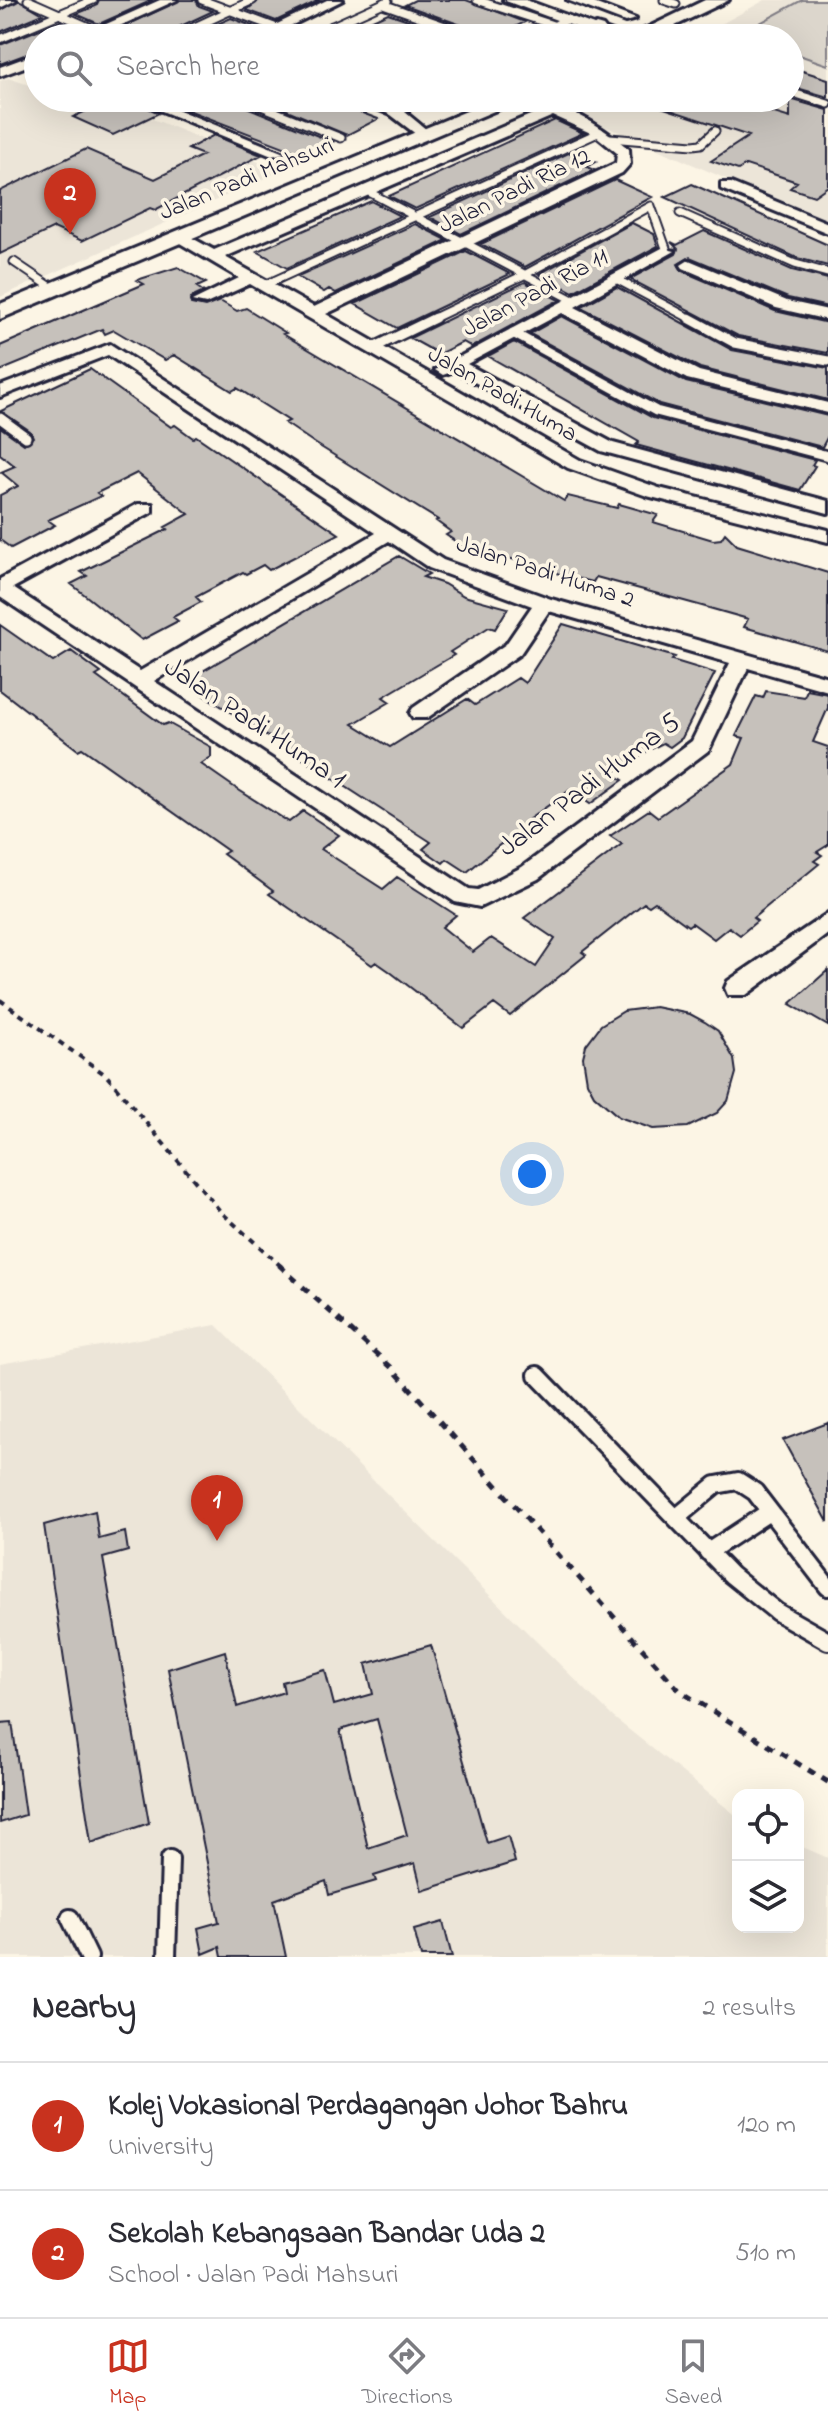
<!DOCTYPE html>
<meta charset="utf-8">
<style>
body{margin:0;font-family:"Indie Flower",sans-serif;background:#f7f7f7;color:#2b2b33}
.controls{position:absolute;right:24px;bottom:24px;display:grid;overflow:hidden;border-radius:16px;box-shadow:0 8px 32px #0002}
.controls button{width:72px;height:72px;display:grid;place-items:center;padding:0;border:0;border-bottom:2px solid #e1e1e2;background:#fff;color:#2b2b33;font:40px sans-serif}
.you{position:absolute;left:532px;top:1174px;width:28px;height:28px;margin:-20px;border:6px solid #fff;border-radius:50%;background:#1a73e8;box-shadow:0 0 0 12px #1a73e833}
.badge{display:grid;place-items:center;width:52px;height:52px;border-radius:50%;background:#c8321e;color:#fff;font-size:26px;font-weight:700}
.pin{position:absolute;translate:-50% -66px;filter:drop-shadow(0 2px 4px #0008)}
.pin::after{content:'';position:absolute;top:42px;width:28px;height:24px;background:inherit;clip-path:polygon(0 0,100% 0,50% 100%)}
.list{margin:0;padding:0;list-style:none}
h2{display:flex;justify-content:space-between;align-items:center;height:104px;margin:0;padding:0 32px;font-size:34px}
h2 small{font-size:26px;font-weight:400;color:#7c7c81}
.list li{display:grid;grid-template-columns:52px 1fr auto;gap:24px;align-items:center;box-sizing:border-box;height:128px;padding:0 32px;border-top:2px solid #e1e1e2}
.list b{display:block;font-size:30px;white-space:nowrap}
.list p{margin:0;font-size:26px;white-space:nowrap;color:#7c7c81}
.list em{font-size:26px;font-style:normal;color:#7c7c81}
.icon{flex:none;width:44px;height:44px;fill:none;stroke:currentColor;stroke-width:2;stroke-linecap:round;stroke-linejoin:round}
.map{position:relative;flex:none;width:828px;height:1957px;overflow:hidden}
.search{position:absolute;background:#fff;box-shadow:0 8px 32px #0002;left:24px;right:24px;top:24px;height:88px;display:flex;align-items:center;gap:20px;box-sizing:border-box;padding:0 28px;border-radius:44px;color:#7c7c81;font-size:30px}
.sheet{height:360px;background:#fff}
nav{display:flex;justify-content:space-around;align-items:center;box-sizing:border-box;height:112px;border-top:2px solid #e1e1e2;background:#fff;font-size:22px;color:#7c7c81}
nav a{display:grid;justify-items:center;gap:4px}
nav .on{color:#c8321e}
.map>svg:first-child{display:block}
.built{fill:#ece5d8}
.green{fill:#dcd6cc;stroke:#7f7c84;stroke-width:2}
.building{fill:#c6c1bb;stroke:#22223b;stroke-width:2;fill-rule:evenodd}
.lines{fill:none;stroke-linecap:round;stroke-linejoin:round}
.service-far2-casing{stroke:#22223b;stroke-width:11}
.service-far1-casing{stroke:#22223b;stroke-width:14}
.service-casing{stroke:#22223b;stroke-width:22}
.minor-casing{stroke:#22223b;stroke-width:6}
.tertiary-casing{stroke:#22223b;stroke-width:6}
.secondary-casing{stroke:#22223b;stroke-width:6}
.path-far1{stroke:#22223b;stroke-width:4;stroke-dasharray:6 6;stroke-linecap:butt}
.path{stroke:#22223b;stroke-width:5;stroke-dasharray:8 8;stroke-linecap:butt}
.service-far2{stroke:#fcf5e5;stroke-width:7}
.service-far1{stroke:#fcf5e5;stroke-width:9}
.service{stroke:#fcf5e5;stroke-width:16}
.minor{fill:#fcf5e5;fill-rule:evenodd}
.tertiary{fill:#fcf5e5;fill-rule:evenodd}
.secondary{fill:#fcf5e5;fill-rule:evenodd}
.labels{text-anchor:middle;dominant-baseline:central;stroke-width:7;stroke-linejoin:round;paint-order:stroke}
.far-street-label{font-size:24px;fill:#22223b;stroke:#fcf5e5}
.street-label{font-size:28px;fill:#22223b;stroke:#fcf5e5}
</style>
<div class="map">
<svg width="828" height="1957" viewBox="0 0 828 1957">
<rect width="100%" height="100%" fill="#fcf5e5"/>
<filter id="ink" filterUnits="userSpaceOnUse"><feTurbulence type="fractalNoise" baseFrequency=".0125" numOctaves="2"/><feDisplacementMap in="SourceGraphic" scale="16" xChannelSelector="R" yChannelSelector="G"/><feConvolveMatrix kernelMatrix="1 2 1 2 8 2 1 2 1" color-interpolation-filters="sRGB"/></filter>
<g filter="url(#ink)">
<path class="built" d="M765,0H828V223L542,99L790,98V38H696Z
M8,78L38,88V98H101L281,171L0,297V81Z
M216,1325L613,1717L738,1817V1927H798V1845L828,1858V1957H0V1364Z"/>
<path class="green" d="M802,0H828V65L790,52V38L738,35Z"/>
<path class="building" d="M19,0L43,14L0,32V11Z
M99,0H153L99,24L76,14L96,6Z
M180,0H196L199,6L213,11L168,32L165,38H100Z
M259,0H320L276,21L247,10Z
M415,0H466L525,22L494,38H485L481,32L405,5Z
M388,13L460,38H393L359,26Z
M231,18L260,29L242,38H186Z
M60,21L83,31L72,38H38V50L0,64V45Z
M790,67L828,79V97L790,86Z
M114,98H127L159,113L113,135L73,117Z
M157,98H235L239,104L333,142L307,156Z
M258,98H323L378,119L347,135Z
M646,98H726L790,118V99L828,110V186L814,196L790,188L797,182L746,165L738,170L711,161L749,136L646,102Z
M555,120L583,133L415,209L389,196Z
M214,135L261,155L155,210L150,208L82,241L54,228L0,254V191L86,149L155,179L203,155L188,149Z
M573,151L596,162L587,167L594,170L461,234L430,217Z
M615,180L652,197L525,267L481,244Z
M692,184L828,245V266L797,258L665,197Z
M371,201L400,216L287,268L257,251Z
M632,223L654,234L658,246L573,292L539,274Z
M415,224L447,240L336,293L329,289L324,292L298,277Z
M704,231L792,270L828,279V307L788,298L690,257L678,264L682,271L775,311L828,323V353L738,336L630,279L676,254L678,249L671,242L677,245Z
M466,251L510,274L397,328L355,304Z
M178,267L206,283L197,287L204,292L191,298V304L205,307L220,301L237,311L246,308L286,333L283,334L564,501L568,496L617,508L619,504L658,515L653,522L713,540L721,539L725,533L737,545L828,573V651L744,627L748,619L695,604L596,577L593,582L556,573L477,548L470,551L446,535L451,532L436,521L438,520L316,444L285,423L289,421L237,388L232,391L174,355L165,360L114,330L105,334L102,329L0,371V346L144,284L137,280Z
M525,282L559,300L472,347L463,342L439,354L410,338Z
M617,287L732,350L828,368V400L700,368L581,307Z
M562,316L686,382L828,416V436L822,447L659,404L530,334Z
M514,342L653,418L815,460L812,465L815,466L800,490L636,445L639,442L488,356Z
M90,369L171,427L175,425L193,438L196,436L339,534L269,570L263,565L246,574L243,572L196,597L201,602L173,617L178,621L142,640L71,584L87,576L81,572L168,529L165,527L189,514L137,473L97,493L101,496L48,520L55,525L11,548L0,540V495L18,486L1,472L15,466L0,454V427L24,444L33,437L30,431L1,411Z
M399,556L429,574L423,577L444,584L464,596L508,608L495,629L489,627L450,652L454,655L383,697L390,702L353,724L390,747L467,699L475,705L518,678L525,683L563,624L675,657L672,660L715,673L682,738L670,747L663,743L651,749L612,773L623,780L590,804L570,790L528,820L519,829L528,834L511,849L502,843L467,872L447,859L443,863L423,849L431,842L184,682Z
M0,625L53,662L71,651L101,673L96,676L163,725L168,723L211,747V757L201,764L234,787L289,822L303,811L339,835L321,849L383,889L397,877L456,915L442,927L473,952L491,938L536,967L555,939L524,918L622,844L610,836L649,810L658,817L733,764L744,738L736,736L756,696L763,698L766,691L804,697L807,690L828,694V708L813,742L828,747V845L817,852L822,855L814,861L819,864L753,918L757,921L740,935L729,927L714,939L692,923L688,926L655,902L649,906L644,903L582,952L586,955L510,1016L494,1004L463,1028L389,971L376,962L372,965L269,894L273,891L223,854L228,851L82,748L78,750L0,690Z
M828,970V1026L790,1004Z
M655,1007L690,1014L705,1022L718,1031L734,1059L736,1073L728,1101L717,1113L688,1127L653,1129L619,1117L594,1095L587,1082L583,1057L586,1045L601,1025L624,1011Z
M828,1423V1522L783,1440Z
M95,1511L99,1539L125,1532L128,1551L103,1558L149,1823L91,1843L44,1525Z
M431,1645L487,1843L508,1836L515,1862L422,1891L415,1863L374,1876L376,1881L329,1895L326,1881L274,1900L286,1957H222L220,1947L203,1954L198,1928L219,1922L168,1669L225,1651L237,1707L284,1692L282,1682L325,1670L334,1705L373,1694L366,1664ZM377,1719L407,1835L368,1848L340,1730Z
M12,1722L25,1815L0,1823V1723Z
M443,1922L452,1957H421L414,1930Z"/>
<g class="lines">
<g class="service-far2-casing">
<path id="service-far2" d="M28,0L98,31
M202,0L277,28
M477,0L556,26
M664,0L676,4
M383,4L479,38
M332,26L367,38
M171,38L253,0
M306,38L388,1
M0,39L93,0
M790,92L828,104
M241,98L341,138
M610,138L693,145L701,144L715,131
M365,190L575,301
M680,213L795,264L828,273
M14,262L54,289
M616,279L693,320
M265,285L600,132
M430,320L526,274L651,206L667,251"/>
</g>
<g class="service-far1-casing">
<path id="service-far1" d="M689,318L735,343L828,361
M513,333L656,411L828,456
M373,348L435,318
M0,418L26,437"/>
</g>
<g class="service-casing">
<path id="service" d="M537,1375L731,1575L777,1612L828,1641
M676,1518L716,1485L738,1481L755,1492L828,1587
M708,1552L769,1512
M70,1918L89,1957
M167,1957L170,1859"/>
</g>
<g class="minor-casing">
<path id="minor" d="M0,0H16L0,8Z
M160,0H177L93,38H75Z
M327,0H343L266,38H248Z
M567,0H586L636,19L625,22Z
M562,17L573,20L544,38H527Z
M38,53V62L0,76V67Z
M130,98H149L284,153L272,156Z
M352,98H372L395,107L411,98H428L405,112L433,135L421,138L391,115Z
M520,98C558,98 600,125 629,149L630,164L622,173L326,314L580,460L659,488L828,530V542L647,496L568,468L250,284L206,304L192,301L239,278L173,239V233H183L214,250L542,110ZM553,116L595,135L617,153L616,163L314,307L225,257Z
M721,183H731L828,223V233L721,189Z
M662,248L675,251L575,307L699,371L828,403V413L687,379L562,313L467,364L613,443L828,501V513L601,451L454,371L443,375L435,370Z
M689,260L787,301L828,310V320L776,308L683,268L681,265Z
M110,344L443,560L551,599L828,677V691L748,668L709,750L538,879L480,907L455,902L0,597V579L138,504H152V512L13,588L140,671L376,533L108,355L0,397V386ZM389,541L429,568L532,606L506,644L413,708L410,713L413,718H427L520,654L549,611L730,663L692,741L522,867L478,890L469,889L154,681Z
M828,913V934L746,995H728L725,988L728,981Z"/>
</g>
<g class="tertiary-casing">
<path id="tertiary" d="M503,0H526L629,38H605Z"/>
</g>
<g class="secondary-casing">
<path id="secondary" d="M705,0H729L650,38H626Z
M596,24L603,26L612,38H593L587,30Z
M498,98H525L0,319V304Z"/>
</g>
<path class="path-far1" d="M0,1000L106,1075L221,1212L282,1267"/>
<path class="path" d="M279,1265L392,1368L680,1691L828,1782"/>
<use href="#service-far2" class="service-far2"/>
<use href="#service-far1" class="service-far1"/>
<use href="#service" class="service"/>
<use href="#minor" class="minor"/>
<use href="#tertiary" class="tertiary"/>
<use href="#secondary" class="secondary"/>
</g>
</g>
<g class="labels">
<g class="far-street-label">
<text transform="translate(247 180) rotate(-22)">Jalan Padi Mahsuri</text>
<text transform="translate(515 192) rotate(-26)">Jalan Padi Ria 12</text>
<text transform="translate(536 294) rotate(-28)">Jalan Padi Ria 11</text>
<text transform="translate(502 395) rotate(30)">Jalan Padi Huma</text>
<text transform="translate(545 573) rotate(18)">Jalan Padi Huma 2</text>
</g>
<g class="street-label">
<text transform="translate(254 724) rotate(34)">Jalan Padi Huma 1</text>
<text transform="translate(590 786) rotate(-37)">Jalan Padi Huma 5</text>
</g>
</g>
</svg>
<div class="controls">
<button><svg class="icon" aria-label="locate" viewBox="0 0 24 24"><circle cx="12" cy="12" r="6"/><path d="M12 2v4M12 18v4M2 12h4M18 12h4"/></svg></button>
<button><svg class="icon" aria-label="layers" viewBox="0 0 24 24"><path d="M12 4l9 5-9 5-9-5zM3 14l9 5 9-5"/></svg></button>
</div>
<div class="you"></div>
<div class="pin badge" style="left:217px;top:1541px">1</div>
<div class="pin badge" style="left:70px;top:234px">2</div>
<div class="search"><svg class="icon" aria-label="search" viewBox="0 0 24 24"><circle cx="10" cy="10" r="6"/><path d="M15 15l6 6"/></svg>Search here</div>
</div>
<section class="sheet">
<h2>Nearby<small>2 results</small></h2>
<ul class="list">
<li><span class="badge">1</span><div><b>Kolej Vokasional Perdagangan Johor Bahru</b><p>University</p></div><em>120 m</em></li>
<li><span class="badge">2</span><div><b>Sekolah Kebangsaan Bandar Uda 2</b><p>School · Jalan Padi Mahsuri</p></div><em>510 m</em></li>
</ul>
</section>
<nav>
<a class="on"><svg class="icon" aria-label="map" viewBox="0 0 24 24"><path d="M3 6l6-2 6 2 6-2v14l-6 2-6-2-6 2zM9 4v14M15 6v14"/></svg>Map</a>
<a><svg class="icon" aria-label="directions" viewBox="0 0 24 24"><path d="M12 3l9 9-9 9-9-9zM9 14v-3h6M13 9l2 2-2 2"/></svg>Directions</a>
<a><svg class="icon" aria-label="saved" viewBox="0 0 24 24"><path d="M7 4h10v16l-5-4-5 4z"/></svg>Saved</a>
</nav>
